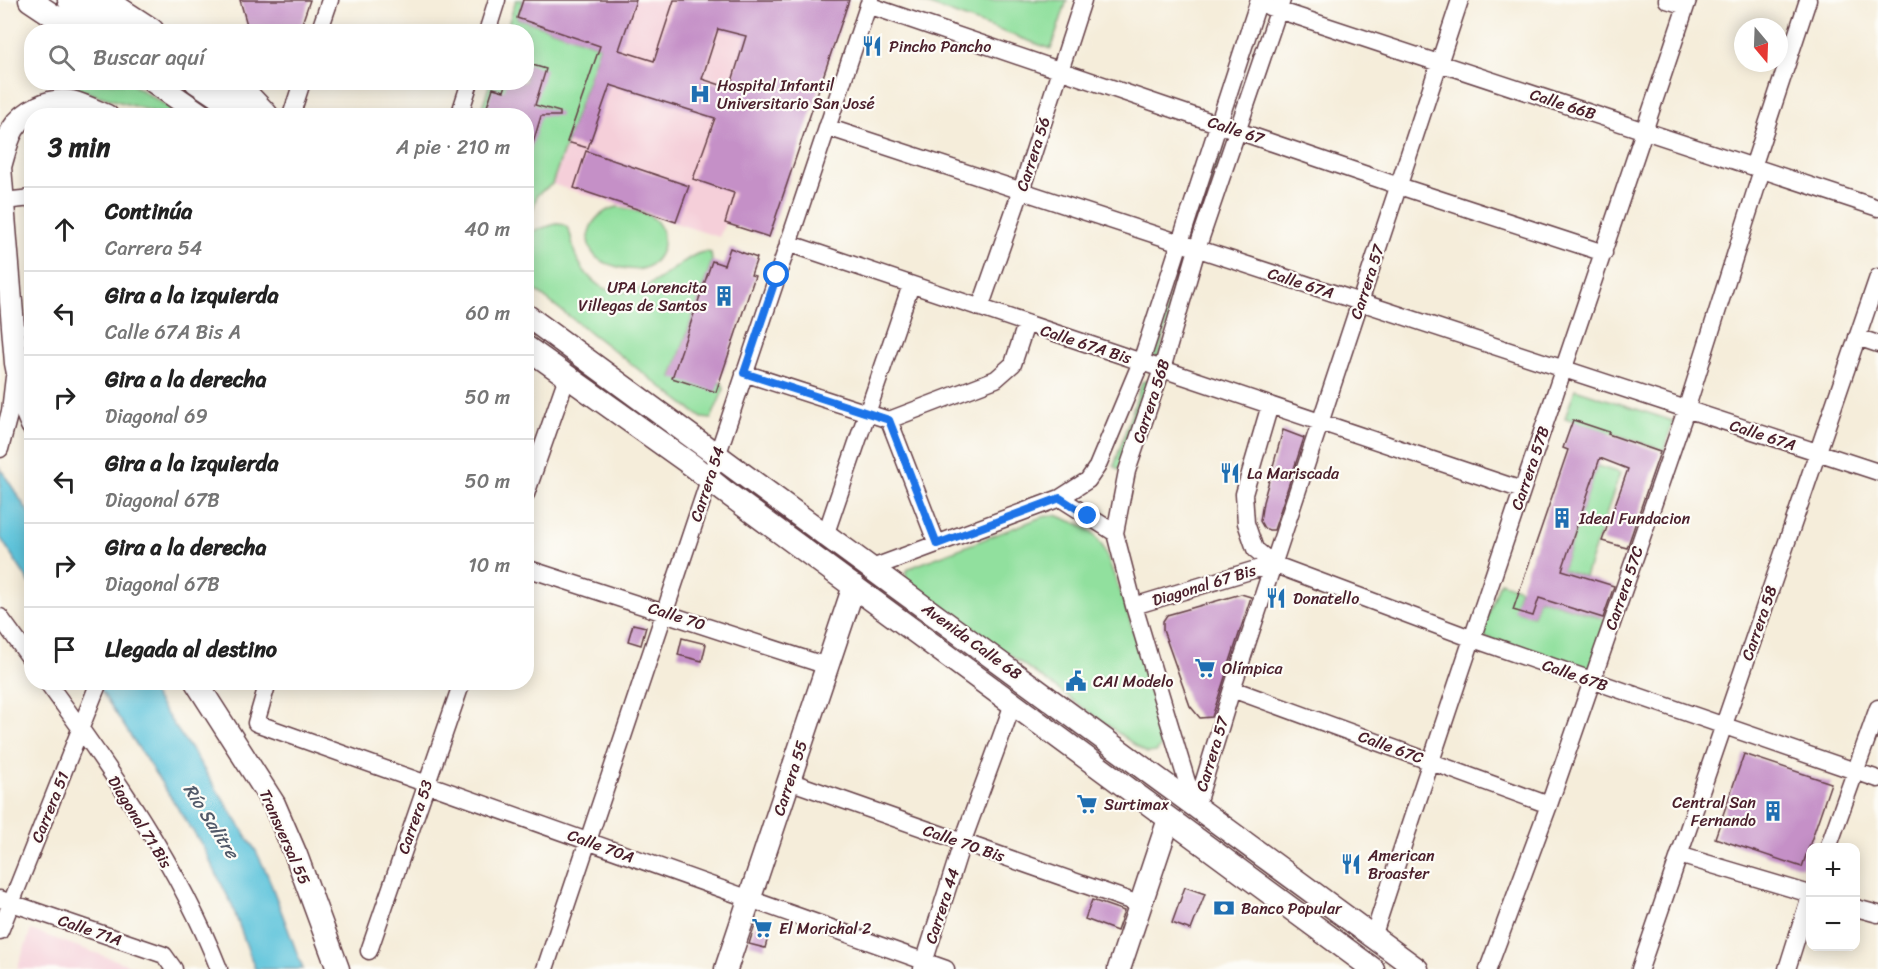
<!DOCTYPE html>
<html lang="es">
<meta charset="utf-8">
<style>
body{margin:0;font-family:Sriracha,sans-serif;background:#f2f2f2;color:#222}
.controls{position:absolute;right:18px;bottom:18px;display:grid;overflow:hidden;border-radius:12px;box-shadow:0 3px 15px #0003}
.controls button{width:54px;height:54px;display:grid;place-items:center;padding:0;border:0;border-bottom:2px solid #e0e0e0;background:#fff;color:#222;font:30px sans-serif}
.compass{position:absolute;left:1734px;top:18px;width:54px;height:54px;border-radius:50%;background:#fff;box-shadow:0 3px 15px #0003;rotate:161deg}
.stop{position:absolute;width:18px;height:18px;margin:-14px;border:4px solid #1a73e8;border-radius:50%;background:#fff}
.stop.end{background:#1a73e8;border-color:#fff;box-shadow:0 2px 6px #0008}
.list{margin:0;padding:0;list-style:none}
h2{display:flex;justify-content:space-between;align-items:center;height:78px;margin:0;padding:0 24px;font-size:26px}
h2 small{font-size:20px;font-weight:400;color:#767676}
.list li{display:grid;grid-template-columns:39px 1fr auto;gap:18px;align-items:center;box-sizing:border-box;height:84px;padding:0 24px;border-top:2px solid #e0e0e0}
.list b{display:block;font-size:22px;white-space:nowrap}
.list p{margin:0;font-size:20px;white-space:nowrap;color:#767676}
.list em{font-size:20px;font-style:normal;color:#767676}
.icon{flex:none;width:33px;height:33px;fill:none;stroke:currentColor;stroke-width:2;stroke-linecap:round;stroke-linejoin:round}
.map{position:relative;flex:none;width:1878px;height:969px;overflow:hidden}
.search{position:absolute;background:#fff;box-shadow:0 3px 15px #0003;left:24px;top:24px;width:510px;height:66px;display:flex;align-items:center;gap:15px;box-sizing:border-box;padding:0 21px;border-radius:24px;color:#767676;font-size:22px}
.panel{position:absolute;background:#fff;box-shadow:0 3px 15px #0003;left:24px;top:108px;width:510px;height:582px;border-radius:24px}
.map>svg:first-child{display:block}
.built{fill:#f5cfd9}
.green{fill:#91e09e;stroke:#6e8064;stroke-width:1.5}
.water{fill:#5ec4db;stroke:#547283;stroke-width:1.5}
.building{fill:#c590c7;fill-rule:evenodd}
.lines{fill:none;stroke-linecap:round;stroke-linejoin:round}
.street-casing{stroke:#643e45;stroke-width:19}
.secondary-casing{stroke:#643e45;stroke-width:25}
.highway-casing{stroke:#643e45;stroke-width:31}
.street{stroke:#fff;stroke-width:16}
.secondary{stroke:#fff;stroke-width:22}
.highway{stroke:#fff;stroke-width:28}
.route{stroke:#1a73e8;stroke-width:8}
.labels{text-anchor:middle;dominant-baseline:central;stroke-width:4.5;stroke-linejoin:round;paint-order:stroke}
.poi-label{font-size:16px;fill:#4a1f2b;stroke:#fdfcf7;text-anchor:start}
.street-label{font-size:16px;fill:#4a1f2b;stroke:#fdfcf7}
.water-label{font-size:18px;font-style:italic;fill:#515969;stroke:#fdfcf7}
</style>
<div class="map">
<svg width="1878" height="969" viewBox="0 0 1878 969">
<rect width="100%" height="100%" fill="#fdfcf7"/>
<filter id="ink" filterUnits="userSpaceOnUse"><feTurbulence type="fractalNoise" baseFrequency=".0167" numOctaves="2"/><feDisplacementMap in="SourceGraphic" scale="12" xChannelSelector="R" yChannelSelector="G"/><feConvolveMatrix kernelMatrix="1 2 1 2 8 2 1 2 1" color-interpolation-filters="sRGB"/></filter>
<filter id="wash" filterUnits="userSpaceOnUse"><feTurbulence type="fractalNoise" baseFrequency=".008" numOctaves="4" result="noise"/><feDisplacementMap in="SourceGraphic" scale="24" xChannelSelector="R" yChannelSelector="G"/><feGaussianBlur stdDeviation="1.35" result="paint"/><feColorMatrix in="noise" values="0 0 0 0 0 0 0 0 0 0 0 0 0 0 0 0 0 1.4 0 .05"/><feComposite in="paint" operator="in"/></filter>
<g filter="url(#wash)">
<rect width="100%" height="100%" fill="#f5edda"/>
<path class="built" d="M516,0H849L769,237L725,223L719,237L552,184L558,166L526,116H479L490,83L526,82V32L506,31Z
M31,930L141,969H17Z"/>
<path class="green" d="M516,0H523L517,18L600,46L552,184L537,195L532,213L527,218L526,116H479L490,83L526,82V32L506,31Z
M916,0H1067L1051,49Z
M55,83H130L181,115H165Z
M1220,145L1225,146L1196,228H1194Z
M618,207C629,209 644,212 653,218C670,232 665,260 645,268C636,271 627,269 618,267C611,265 603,263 597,258C577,238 594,211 618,207Z
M556,224C561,224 565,224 568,229C572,236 572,244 574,251C580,268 593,286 611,291C655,301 688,244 711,253L712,261L672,377L722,383L724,389L711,419L702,418L527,284L526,233Z
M1182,265L1184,266L1158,357H1154L1153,353L1179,266Z
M1146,381L1150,382L1119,470L1114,466L1142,382Z
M1575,389L1673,421L1664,450L1565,418Z
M1597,466L1620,473L1585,577L1562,570Z
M1056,515L1083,526L1094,534L1103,547L1123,598L1164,732L1163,744L1156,752L1147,753L1142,750L906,580V572L909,568L1042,517Z
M1500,582L1520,589L1514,610L1533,616L1539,598L1607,620L1591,671L1481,636Z"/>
<path class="water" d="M0,468L31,516V585L0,537Z
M96,683H145L194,754L256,851L268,876L303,969H255L231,903L202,845Z"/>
<g id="blocks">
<path class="building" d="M240,0H310L299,32H249Z
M523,0H636L619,50L654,61L674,0H849L769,237L725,223L734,193L693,179L715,118L610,85L588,148L567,142L600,46L517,18ZM718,29L746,36L730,88L702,79Z
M526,63L546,69L535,105L560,112V116H541L530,153H526V116H484L493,88L504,91L507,82H526Z
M586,151L689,186L676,222L574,188Z
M730,248L757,258L751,275L755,276L716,392L672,378L712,261L724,265Z
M1573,420L1609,432L1608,434L1660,452L1627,548L1602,541L1628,469L1600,458L1562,570L1614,586L1603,618L1539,598L1533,616L1513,610L1568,450L1563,448Z
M1283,430L1304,438L1274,530H1269L1264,528L1260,521L1263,502Z
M1241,594L1251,597L1212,717L1200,718L1190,706L1163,630V621L1167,615Z
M633,624L646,627L641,645L628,641Z
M682,638L706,644L702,661L678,655Z
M1744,754L1831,783L1802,867L1715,838Z
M1185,887L1205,894L1191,930L1172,923Z
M1092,900L1124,911L1117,931L1085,919Z
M755,925L770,930L765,948L749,944Z"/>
</g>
</g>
<g filter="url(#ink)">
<use href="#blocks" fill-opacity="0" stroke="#643e45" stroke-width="1.5"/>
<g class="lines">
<g class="street-casing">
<path id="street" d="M1667,0L1686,6
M868,5L1399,186L1604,253
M1269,7L1878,208
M319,32L330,0
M487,32L497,0
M291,116L302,82
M459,116L470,82
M827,127L1878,472
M1753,167L1808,0
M3,201L32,198
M788,243L1522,490
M980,308L1021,191L1083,0
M1857,337L1878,344
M744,373L889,420L996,379L1013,364L1026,324
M1270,405L1244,494L1246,523L1255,549L1273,564L1473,639L1878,779
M889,420L937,544
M0,449L10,411L14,377
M526,494L567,377
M1060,498L1115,533
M826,533L911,285
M526,568L827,666
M872,568L1060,498L1088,480L1097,467L1141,362L1259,0
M1134,606L1273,564
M0,617L32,661
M47,682C112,771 179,866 219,969
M268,682L256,723L946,969
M1232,689L1549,805
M789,781L1139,904
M1196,807L1232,689L1460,0
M1196,807L1187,782L1134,606L1115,533L1127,471L1162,369L1197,249L1282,0
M1828,848L1878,708
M1679,855L1810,894
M0,899L164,955L174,969
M1856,908L1878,914
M0,931L99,682
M1373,937C1475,623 1584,313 1688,0
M369,951L462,682
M545,969L870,0
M922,969L962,843L1013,704
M1488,969L1549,805L1686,410L1762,170
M1640,969L1878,277
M1787,969L1810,896"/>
</g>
<g class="secondary-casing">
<path id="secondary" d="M30,0L78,32
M69,0L117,32
M154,82L203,116
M196,82L247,116
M0,167L16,363L25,408L32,425
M0,167C8,138 11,120 39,107C49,102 60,100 71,102C83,105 95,111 107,116
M526,315L1417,969
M526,347L693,466L724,491L1373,969
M196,682L274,804L296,855L338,969
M726,969L854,586
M1119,969L1169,819"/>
</g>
<g class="highway-casing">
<path id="highway" d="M101,0L150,32
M226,82L245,96L264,116"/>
</g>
<use href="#street" class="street"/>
<use href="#secondary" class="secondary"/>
<use href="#highway" class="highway"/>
</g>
</g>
<g class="lines" filter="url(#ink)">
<path class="route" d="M777,275L744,373L889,420L937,544L1060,498L1088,516"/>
</g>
<defs>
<g id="restaurant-bare" transform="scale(1.62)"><path d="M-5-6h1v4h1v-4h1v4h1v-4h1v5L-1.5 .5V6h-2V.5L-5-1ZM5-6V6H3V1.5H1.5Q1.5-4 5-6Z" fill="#1f6fb2" stroke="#fdfcf7" stroke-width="2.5" paint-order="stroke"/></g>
<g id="hospital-bare" transform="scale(1.62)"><path d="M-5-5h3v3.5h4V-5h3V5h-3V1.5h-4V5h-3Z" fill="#1f6fb2" stroke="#fdfcf7" stroke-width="2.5" paint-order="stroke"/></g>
<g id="building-bare" transform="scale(1.62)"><path d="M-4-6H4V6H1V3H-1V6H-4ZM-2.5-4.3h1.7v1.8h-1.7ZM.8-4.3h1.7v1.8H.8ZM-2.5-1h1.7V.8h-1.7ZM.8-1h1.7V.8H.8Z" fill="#1f6fb2" stroke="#fdfcf7" stroke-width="2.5" paint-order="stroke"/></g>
<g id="supermarket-bare" transform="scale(1.62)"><path d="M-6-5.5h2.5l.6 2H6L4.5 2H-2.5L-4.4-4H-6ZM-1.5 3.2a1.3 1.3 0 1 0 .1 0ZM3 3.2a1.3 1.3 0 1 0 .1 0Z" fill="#1f6fb2" stroke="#fdfcf7" stroke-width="2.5" paint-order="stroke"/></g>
<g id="civic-bare" transform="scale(1.62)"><path d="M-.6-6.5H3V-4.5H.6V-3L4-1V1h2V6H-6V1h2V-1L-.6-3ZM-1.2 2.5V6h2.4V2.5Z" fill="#1f6fb2" stroke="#fdfcf7" stroke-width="2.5" paint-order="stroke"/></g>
<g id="bank-bare" transform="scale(1.62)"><path d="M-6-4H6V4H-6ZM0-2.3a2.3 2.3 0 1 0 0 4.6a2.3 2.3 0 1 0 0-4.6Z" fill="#1f6fb2" stroke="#fdfcf7" stroke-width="2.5" paint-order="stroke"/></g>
</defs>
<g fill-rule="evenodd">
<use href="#restaurant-bare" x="872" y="46"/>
<use href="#hospital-bare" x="700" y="94"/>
<use href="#building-bare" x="724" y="296"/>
<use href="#restaurant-bare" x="1230" y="473"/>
<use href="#building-bare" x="1562" y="518"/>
<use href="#restaurant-bare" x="1276" y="598"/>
<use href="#supermarket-bare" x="1205" y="668"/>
<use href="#civic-bare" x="1076" y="681"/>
<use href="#supermarket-bare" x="1087" y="804"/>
<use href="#building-bare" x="1773" y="811"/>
<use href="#restaurant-bare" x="1351" y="864"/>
<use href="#bank-bare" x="1224" y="908"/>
<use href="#supermarket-bare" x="762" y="928"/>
</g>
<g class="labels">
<g class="poi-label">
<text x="889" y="46">Pincho Pancho</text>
<text x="717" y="85">Hospital Infantil<tspan x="717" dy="18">Universitario San José</tspan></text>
<text x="707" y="287" text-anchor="end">UPA Lorencita<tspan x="707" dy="18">Villegas de Santos</tspan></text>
<text x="1247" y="473">La Mariscada</text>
<text x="1579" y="518">Ideal Fundacion</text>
<text x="1293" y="598">Donatello</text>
<text x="1222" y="668">Olímpica</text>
<text x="1093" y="681">CAI Modelo</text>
<text x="1756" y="802" text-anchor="end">Central San<tspan x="1756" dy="18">Fernando</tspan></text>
<text x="1104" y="804">Surtimax</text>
<text x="1368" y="855">American<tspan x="1368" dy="18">Broaster</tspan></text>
<text x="1241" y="908">Banco Popular</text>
<text x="779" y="928">El Morichal 2</text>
</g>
<g class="street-label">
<text transform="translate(1563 104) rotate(18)">Calle 66B</text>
<text transform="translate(1236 130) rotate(18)">Calle 67</text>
<text transform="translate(1033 154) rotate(-72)">Carrera 56</text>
<text transform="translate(1367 282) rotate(-72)">Carrera 57</text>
<text transform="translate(1301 283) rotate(18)">Calle 67A</text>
<text transform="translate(1086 344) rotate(18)">Calle 67A Bis</text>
<text transform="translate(1151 401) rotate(-72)">Carrera 56B</text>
<text transform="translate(1763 435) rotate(18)">Calle 67A</text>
<text transform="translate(1530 468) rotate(-71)">Carrera 57B</text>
<text transform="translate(707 484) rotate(-72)">Carrera 54</text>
<text transform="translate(1204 585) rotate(-17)">Diagonal 67 Bis</text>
<text transform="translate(1624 588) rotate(-71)">Carrera 57C</text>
<text transform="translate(677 616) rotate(18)">Calle 70</text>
<text transform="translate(1759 623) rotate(-71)">Carrera 58</text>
<text transform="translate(972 641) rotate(36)">Avenida Calle 68</text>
<text transform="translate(1575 675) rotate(19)">Calle 67B</text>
<text transform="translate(1391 747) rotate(20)">Calle 67C</text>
<text transform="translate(1212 754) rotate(-73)">Carrera 57</text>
<text transform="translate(790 778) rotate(-72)">Carrera 55</text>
<text transform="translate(50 807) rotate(-68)">Carrera 51</text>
<text transform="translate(415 817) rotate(-71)">Carrera 53</text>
<text transform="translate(140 822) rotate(58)">Diagonal 71 Bis</text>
<text transform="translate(285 837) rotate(66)">Transversal 55</text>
<text transform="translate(964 843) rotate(19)">Calle 70 Bis</text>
<text transform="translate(601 846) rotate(20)">Calle 70A</text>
<text transform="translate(942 906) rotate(-72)">Carrera 44</text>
<text transform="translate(90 930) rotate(19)">Calle 71A</text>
</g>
<g class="water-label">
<text transform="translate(211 821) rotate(57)">Río Salitre</text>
</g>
</g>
</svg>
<div class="controls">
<button>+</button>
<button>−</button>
</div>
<svg class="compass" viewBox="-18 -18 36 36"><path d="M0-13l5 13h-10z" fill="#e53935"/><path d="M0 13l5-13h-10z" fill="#767676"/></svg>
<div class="stop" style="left:777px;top:275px"></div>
<div class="stop end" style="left:1088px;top:516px"></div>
<div class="search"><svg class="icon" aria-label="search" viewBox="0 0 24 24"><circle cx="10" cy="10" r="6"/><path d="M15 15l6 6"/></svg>Buscar aquí</div>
<section class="panel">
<h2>3 min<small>A pie · 210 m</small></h2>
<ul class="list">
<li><svg class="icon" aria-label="ahead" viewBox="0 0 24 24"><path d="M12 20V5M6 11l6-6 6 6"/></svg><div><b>Continúa</b><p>Carrera 54</p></div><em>40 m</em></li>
<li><svg class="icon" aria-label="left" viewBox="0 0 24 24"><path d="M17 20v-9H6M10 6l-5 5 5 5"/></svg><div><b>Gira a la izquierda</b><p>Calle 67A Bis A</p></div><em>60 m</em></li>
<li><svg class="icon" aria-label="right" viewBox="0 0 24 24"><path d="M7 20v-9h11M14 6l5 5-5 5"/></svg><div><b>Gira a la derecha</b><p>Diagonal 69</p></div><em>50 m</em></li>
<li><svg class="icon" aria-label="left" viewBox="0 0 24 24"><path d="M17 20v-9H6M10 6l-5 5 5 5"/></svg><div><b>Gira a la izquierda</b><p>Diagonal 67B</p></div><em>50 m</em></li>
<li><svg class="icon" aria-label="right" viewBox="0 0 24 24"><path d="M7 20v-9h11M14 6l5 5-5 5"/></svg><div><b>Gira a la derecha</b><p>Diagonal 67B</p></div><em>10 m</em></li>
<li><svg class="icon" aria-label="arrive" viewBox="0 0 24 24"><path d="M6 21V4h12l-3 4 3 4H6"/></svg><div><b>Llegada al destino</b></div></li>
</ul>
</section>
</div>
